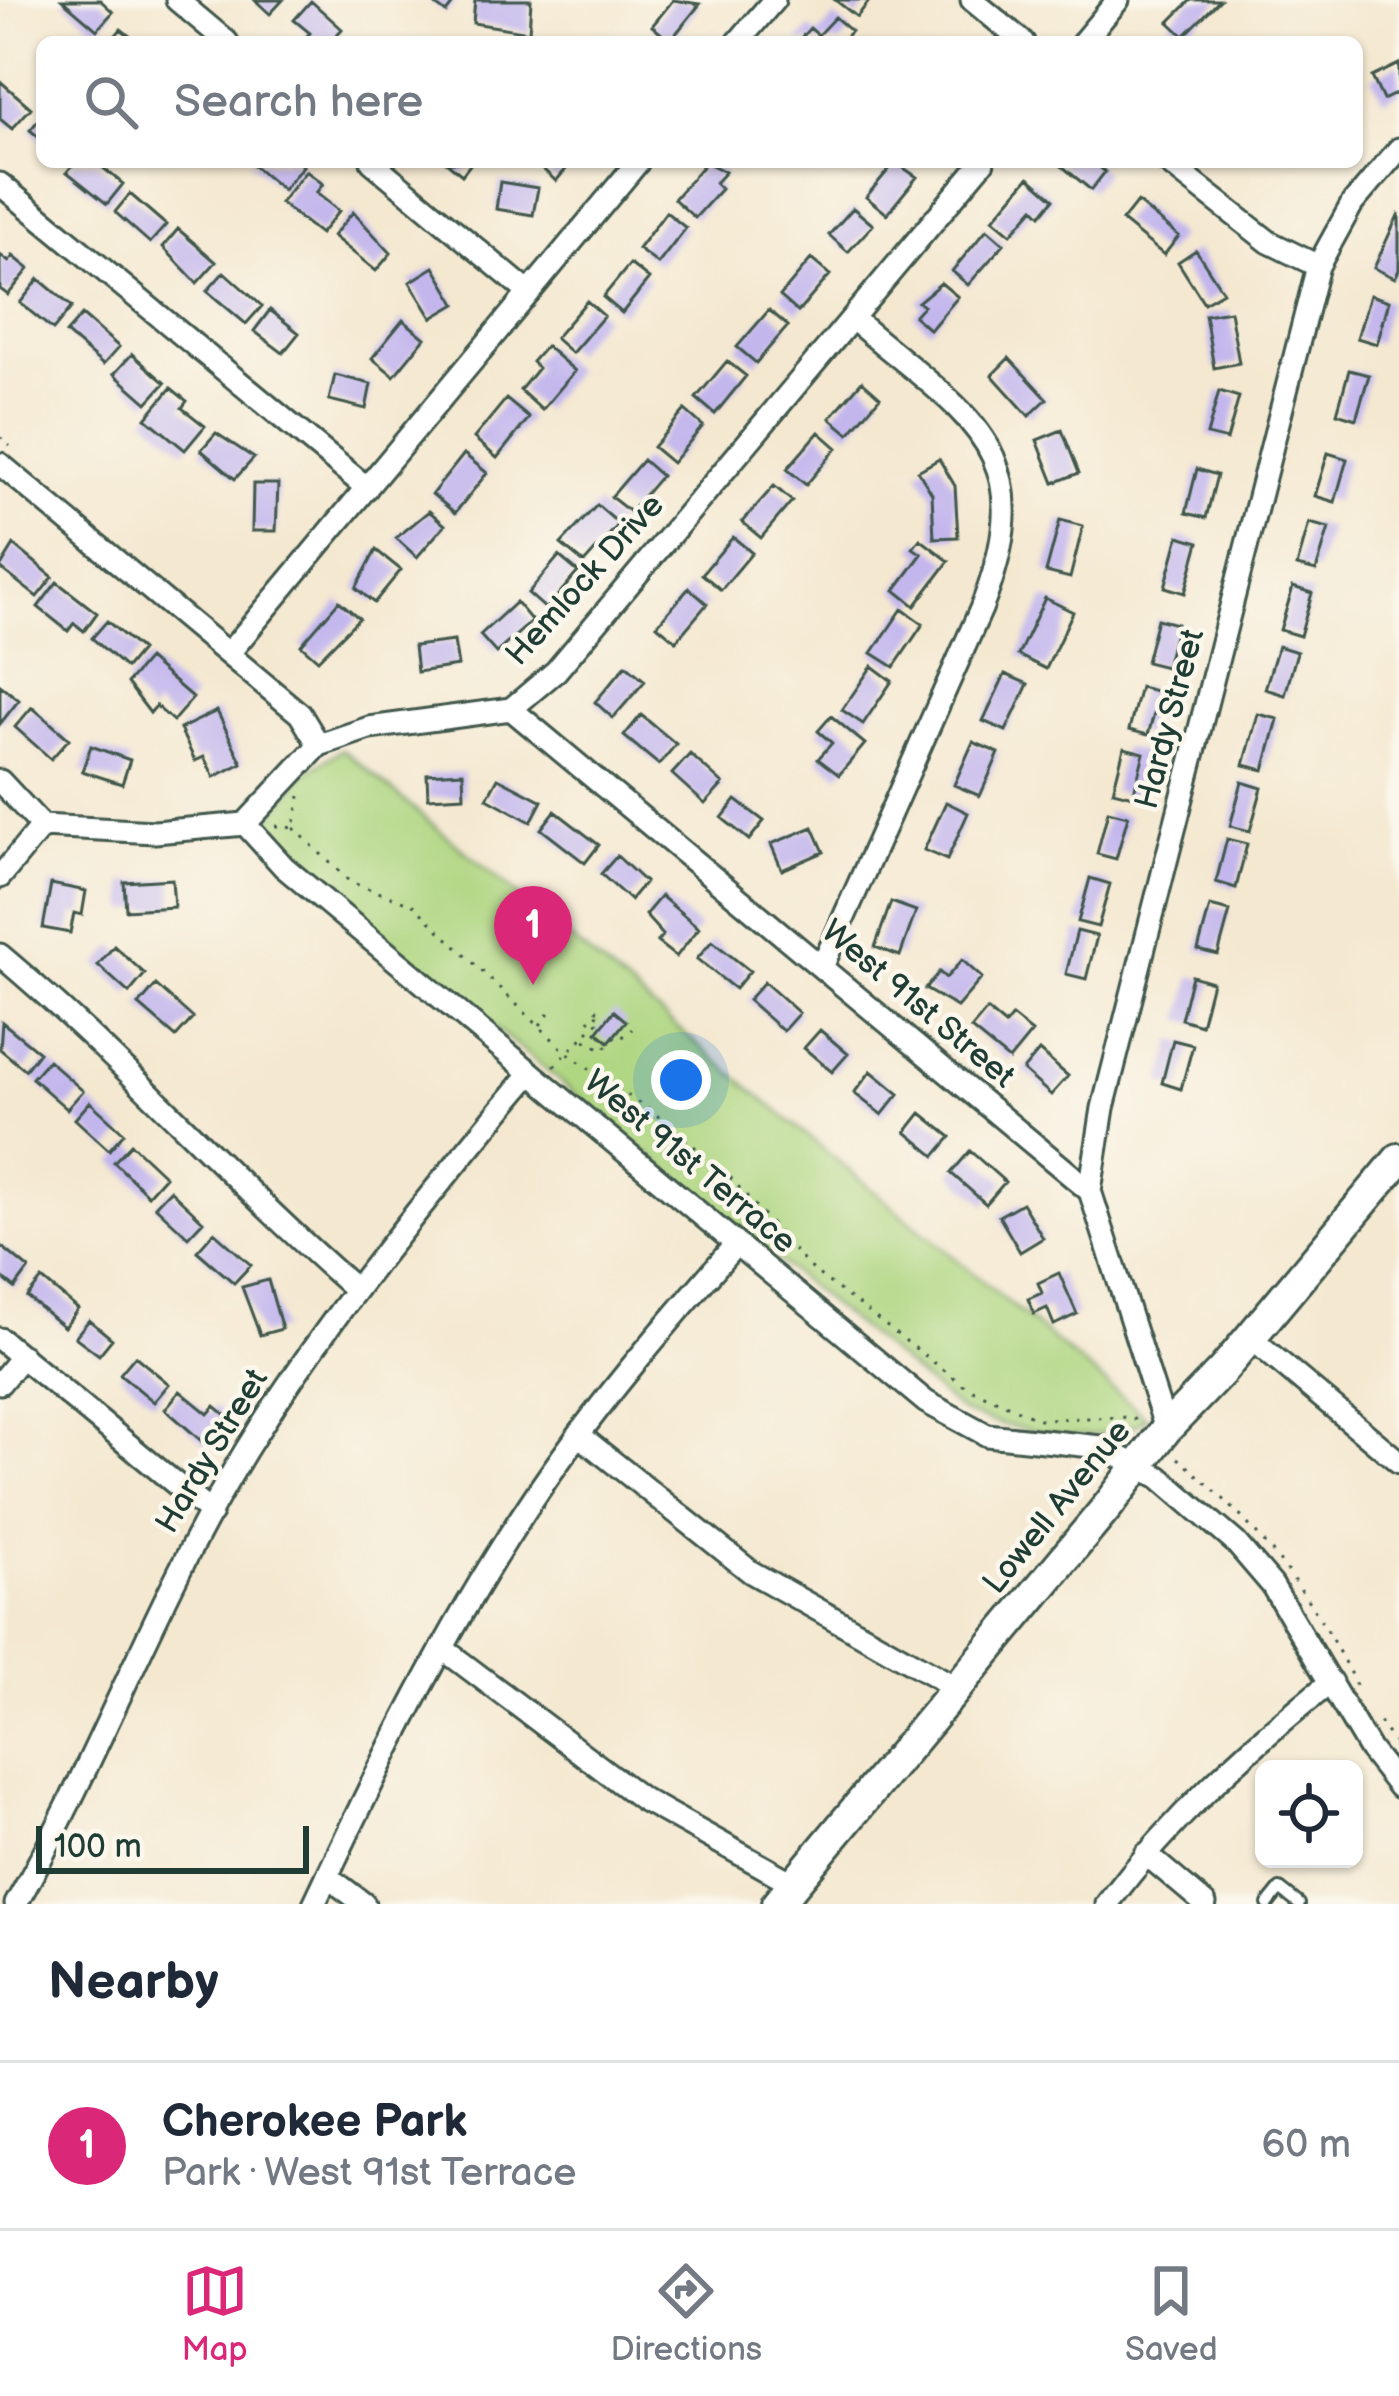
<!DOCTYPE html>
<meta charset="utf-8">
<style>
body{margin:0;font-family:"Balsamiq Sans",sans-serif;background:#f2f2f3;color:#1f2937}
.controls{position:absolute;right:36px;bottom:36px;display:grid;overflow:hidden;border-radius:18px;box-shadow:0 3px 9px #0004}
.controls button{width:108px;height:108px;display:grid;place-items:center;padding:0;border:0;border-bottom:3px solid #e0e1e3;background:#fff;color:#1f2937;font:60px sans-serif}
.scale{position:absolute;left:36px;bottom:30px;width:273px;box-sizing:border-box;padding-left:12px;border:6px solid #1f3d34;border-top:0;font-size:33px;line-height:42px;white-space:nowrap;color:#1f3d34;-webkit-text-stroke:9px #fbf7ec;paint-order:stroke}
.you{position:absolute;left:681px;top:1080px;width:42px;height:42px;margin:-30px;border:9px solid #fff;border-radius:50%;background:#1a73e8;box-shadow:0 0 0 18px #1a73e833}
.badge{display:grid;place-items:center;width:78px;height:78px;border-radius:50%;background:#db2777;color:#fff;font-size:39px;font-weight:700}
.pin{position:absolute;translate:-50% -99px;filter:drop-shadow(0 3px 6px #0008)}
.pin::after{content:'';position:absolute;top:63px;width:42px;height:36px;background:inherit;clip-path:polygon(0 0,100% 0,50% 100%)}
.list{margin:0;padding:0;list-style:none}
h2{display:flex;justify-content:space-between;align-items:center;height:156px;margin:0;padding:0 48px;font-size:51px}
h2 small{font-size:39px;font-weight:400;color:#747a83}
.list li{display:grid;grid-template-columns:78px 1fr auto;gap:36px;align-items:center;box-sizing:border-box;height:168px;padding:0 48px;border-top:3px solid #e0e1e3}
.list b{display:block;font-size:45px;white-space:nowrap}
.list p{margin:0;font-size:39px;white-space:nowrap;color:#747a83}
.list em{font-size:39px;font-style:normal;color:#747a83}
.icon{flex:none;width:66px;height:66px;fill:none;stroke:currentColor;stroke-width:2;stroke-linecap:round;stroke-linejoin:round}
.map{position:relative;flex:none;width:1399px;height:1904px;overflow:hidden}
.search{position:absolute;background:#fff;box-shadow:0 3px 9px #0004;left:36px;right:36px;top:36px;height:132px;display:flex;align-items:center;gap:30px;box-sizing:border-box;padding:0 42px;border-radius:18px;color:#747a83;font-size:45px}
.sheet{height:324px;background:#fff}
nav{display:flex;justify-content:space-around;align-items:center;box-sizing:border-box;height:168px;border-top:3px solid #e0e1e3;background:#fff;font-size:33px;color:#747a83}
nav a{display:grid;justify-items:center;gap:6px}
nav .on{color:#db2777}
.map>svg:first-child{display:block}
.green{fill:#afd681;stroke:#678a5a;stroke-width:3}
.building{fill:#c2b6ed}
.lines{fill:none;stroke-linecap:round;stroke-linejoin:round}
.lane-casing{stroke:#3f574b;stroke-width:16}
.street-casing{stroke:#3f574b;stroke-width:27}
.secondary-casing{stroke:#3f574b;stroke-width:36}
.path{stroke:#3f574b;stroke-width:3;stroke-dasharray:3 9;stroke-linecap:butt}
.lane{stroke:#fff;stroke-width:10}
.street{stroke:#fff;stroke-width:21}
.secondary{stroke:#fff;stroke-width:30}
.labels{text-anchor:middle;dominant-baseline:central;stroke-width:9;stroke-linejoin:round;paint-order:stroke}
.street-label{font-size:33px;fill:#1f3d34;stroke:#fbf7ec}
</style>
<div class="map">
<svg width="1399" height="1904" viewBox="0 0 1399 1904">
<rect width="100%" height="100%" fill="#fbf7ec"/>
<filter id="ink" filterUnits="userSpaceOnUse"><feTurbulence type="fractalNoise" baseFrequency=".00833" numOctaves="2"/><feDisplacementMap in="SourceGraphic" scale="24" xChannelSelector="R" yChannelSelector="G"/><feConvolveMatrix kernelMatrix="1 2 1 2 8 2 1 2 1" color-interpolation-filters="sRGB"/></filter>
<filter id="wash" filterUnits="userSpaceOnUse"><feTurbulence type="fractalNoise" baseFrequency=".004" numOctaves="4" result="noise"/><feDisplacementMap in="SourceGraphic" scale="48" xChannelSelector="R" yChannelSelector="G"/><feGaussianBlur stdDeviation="2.7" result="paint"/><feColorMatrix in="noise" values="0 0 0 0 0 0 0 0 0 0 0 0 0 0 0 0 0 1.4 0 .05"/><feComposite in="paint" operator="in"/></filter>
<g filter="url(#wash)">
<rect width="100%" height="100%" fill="#f4e8d0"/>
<path class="green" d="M342,749L1147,1418C1099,1451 1012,1430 962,1412L303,870L272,843L268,820L304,774Z"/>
<g id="blocks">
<path class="building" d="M62,0H100L113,12L97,30Z
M255,0H283L270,14Z
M429,0H456L446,13Z
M475,0H531L529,32L473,23Z
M673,0L700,4L670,41L652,26Z
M835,0H870L857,17Z
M1191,0H1220L1184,36L1169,22Z
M311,1L342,29L330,42L303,40L310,33L294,20Z
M835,17L851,31L841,42H797L810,28L818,35Z
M121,29L137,42H110Z
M1399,64V92L1383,100L1372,77Z
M0,81L31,108L12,129L0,119Z
M42,116V140L30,130Z
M75,162H96L123,184L107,204L67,172Z
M249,162H298L303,166L283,190Z
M446,162H472L462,175Z
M535,162H572L556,181Z
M706,162L725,172L715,183L721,189L695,218L674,199Z
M895,162L917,177L887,214L866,197Z
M1057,162H1094L1105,172L1091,190Z
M306,171L323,184L316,193L339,211L320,234L280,203Z
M1029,177L1054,199L1041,215L1034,208L1011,234L993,219Z
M500,182L538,188L533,215L496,209Z
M130,194L166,225L150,243L115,212Z
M1137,202L1179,236L1164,255L1122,221Z
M853,208L873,225L848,252L829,235Z
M353,212L391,253L376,271L333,236Z
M666,212L686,228L658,264L638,249Z
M1399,213V270L1395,278L1374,268Z
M178,229L216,262L197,283L163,247Z
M987,229L1004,244L968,285L952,271Z
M1196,250L1223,292L1204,303L1178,262Z
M0,255L9,262L13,256L29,269L8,295L0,289Z
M811,259L830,275L798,312L780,296Z
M630,264L649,279L622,313L603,297Z
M434,267L456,304L432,318L410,282Z
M224,272L262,306L246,324L207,291Z
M39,279L72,307L53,330L20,303Z
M941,283L958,297L930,330L914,316L923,306L918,302Z
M1370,295L1389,301L1377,344L1357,338Z
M587,301L604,316L572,353L555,338Z
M270,310L299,333L283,353L254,331Z
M769,310L788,326L756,363L737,347Z
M1230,311L1239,363L1214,368L1205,315Z
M82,315L119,347L103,365L66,333Z
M403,320L425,338L394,376L372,358Z
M546,346L575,371L542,410L520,390L538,368L532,362Z
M132,354L165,383L147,403L114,374Z
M1009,358L1047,399L1029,416L992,375Z
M727,361L746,376L715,414L696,398Z
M1349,370L1369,375L1356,419L1337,413Z
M335,375L371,384L366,409L329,400Z
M862,381L880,397L849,434L830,418Z
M171,388L187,401L182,408L205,426L185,450L146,418Z
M1219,391L1239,397L1227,440L1207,435Z
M506,399L529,418L497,458L474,438Z
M685,410L703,426L672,463L653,447Z
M1062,430L1079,473L1054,483L1037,440Z
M819,432L837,448L806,485L787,469Z
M216,433L254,458L235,479L201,450Z
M1328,453L1347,459L1335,502L1315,496Z
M464,454L487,473L455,513L432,494Z
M939,459L955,486L958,537L934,538L932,494L918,471Z
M643,460L661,476L630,512L611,497Z
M1197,469L1217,475L1206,518L1186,513Z
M253,484H278L276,531H252Z
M774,486L792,501L761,538L742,522Z
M597,505L619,524L584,563L561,544Z
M429,511L445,525L417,557L396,538Z
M1060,520L1083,526L1070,578L1046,572Z
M1309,523L1329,528L1316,571L1297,566Z
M1179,536L1199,542L1185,593L1165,587Z
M733,537L752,553L721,590L702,574Z
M920,539L949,561L915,606L895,590L922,554L913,548Z
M14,545L53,577L37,597L0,568Z
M376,550L401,570L374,603L356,588Z
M559,556L578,572L546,609L528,593Z
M57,582L97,613L84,631L74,623L68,631L38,607Z
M1293,587L1312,593L1300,636L1280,630Z
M689,588L707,604L676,641L657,625Z
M1045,598L1073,612L1046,669L1018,655Z
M339,601L359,618L318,660L301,645Z
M516,602L532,621L496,653L480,635Z
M902,609L923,624L894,667L872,653Z
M1157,619L1177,624L1166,667L1146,662Z
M107,621L141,650L126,668L92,638Z
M454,641L458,666L417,672L414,646Z
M1278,646L1297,652L1285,695L1265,689Z
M148,659L193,698L173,721L156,706L150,713L127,683Z
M626,665L645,681L613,718L595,702Z
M872,666L892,681L863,724L842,710Z
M1005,674L1028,684L1006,731L983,721Z
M0,685L19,700L0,724Z
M1140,687L1160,692L1148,735L1129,730Z
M32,707L69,739L51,759L15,727Z
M217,711L242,763L214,777L204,757L195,761L180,729Z
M1258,714L1278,719L1264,770L1244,765Z
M641,715L676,744L659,765L624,736Z
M831,716L865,744L839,775L818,759L832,743L818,731Z
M973,742L999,753L980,796L954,785Z
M91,746L130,760L122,784L82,771Z
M1124,748L1144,753L1133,796L1113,791Z
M690,754L723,784L705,804L672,774Z
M463,772L464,796L428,798L427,774Z
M498,778L542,801L531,822L487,798Z
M1242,782L1262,788L1250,831L1230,826Z
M736,800L764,821L749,840L722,818Z
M946,802L968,813L947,860L924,850Z
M555,811L599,845L585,863L541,829Z
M1108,811L1128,816L1116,859L1097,854Z
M813,827L824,852L782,870L771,844Z
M1227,839L1247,844L1236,888L1216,882Z
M617,856L645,882L630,900L601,874Z
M1090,878L1110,884L1098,927L1078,922Z
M172,879L174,907L126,910L124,882Z
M51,884L86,891L82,915L74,913L70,933L43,928Z
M661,896L699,928L676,957L657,942L663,935L645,915Z
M891,902L916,911L900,956L875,947Z
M1210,906L1230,911L1218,955L1198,950Z
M1077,931L1097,936L1086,979L1066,974Z
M712,941L750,971L735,989L697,959Z
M114,946L145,974L129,993L98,965Z
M962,960L982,978L957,1007L925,989L939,972L946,978Z
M1192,976L1212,982L1201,1025L1181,1019Z
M764,982L799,1013L783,1031L748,1000Z
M156,985L193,1018L176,1037L139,1005Z
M987,1010L1005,1025L1012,1016L1032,1032L1009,1060L971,1029Z
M614,1011L626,1021L609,1042L597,1032Z
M2,1022L39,1052L25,1070L0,1049Z
M820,1030L848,1054L832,1072L804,1048Z
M1173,1040L1193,1045L1181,1089L1162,1083Z
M1039,1051L1068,1076L1051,1095L1023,1070Z
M48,1060L83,1091L67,1109L32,1078Z
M871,1071L899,1094L882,1115L854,1093Z
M90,1102L124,1133L109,1150L75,1119Z
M921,1113L951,1137L935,1156L906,1132Z
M131,1144L165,1176L148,1195L114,1162Z
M970,1151L1005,1182L986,1204L951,1173Z
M170,1190L203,1221L188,1237L155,1206Z
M1022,1203L1043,1238L1020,1252L999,1216Z
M214,1232L251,1265L234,1283L197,1251Z
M0,1245L29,1269L15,1288L0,1276Z
M1059,1273L1077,1314L1054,1325L1047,1308L1034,1314L1028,1299L1042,1293L1038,1283Z
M42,1279L78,1309L64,1327L27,1297Z
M268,1280L282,1329L260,1335L242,1287Z
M89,1320L112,1339L99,1355L75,1337Z
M135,1356L169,1384L154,1402L120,1374Z
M180,1391L208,1414L215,1406L228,1417L205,1444L165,1409Z"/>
</g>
</g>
<g filter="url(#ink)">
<use href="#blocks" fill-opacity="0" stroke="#3f574b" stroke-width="3"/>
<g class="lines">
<g class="lane-casing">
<path id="lane" d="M1268,1904L1280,1889L1299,1904"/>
</g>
<g class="street-casing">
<path id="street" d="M177,0L227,42
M972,0L1023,42
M738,42L774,0
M1083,42L1118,0
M372,162L529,293
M1167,162L1269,242L1318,266
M0,184L367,488
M0,464L300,714L319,745
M228,654L638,162
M511,709L1090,1191L1166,1429
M0,781L42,826
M245,824L284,867L926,1402L987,1435L1101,1447L1159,1477L1236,1543L1272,1585L1370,1750L1399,1787
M0,877L42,826L155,832L245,824L319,745L369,728L511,709L556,671L983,162
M0,955C125,1060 232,1182 355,1289
M822,967L981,609C1046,446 965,416 852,318
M1090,1191L1103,1108L1318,266L1352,204L1399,149
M1251,1338L1399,1462
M0,1339L211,1513
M0,1383L22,1356
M579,1435L751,1572L957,1688
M442,1648L642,1799L794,1884
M1146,1854L1205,1904
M327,1876L364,1904
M16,1904C100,1756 157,1595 246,1450C329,1315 430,1194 531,1073
M314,1904C379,1766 446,1629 531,1502C592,1410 664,1327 736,1244
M1107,1904C1172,1818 1246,1749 1331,1682"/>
</g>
<g class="secondary-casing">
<path id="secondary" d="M777,1904L1108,1506L1166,1429L1222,1371L1399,1159"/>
</g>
<path class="path" d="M0,437L10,446
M276,826L294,828L300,796
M294,828L350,882L412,904L567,1053L662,1119L729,1176L809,1267L966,1387L1039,1419L1133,1417L1138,1425
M596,1011L603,1003
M540,1025L553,1007
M585,1040L603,1050L619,1033L625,1037L632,1029
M554,1066L602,1018L595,1013L589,1021
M1178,1458C1261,1528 1310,1591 1358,1689
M1379,1722L1399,1749"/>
<use href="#lane" class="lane"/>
<use href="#street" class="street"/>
<use href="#secondary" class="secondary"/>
</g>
</g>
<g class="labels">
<g class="street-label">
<text transform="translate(585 580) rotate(-48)">Hemlock Drive</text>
<text transform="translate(1170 719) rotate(-75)">Hardy Street</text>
<text transform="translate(918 1004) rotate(40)">West 91st Street</text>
<text transform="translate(690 1162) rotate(40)">West 91st Terrace</text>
<text transform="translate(212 1451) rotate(-59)">Hardy Street</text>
<text transform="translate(1057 1507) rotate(-51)">Lowell Avenue</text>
</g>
</g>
</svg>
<div class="controls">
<button><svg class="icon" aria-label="locate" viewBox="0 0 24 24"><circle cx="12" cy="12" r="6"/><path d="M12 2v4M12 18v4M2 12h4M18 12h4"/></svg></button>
</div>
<div class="scale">100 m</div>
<div class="you"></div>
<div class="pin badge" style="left:533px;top:985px">1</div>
<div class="search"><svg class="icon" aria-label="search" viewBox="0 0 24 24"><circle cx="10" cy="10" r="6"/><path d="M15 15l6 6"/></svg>Search here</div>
</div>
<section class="sheet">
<h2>Nearby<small></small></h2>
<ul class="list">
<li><span class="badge">1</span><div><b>Cherokee Park</b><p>Park · West 91st Terrace</p></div><em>60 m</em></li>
</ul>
</section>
<nav>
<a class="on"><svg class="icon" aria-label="map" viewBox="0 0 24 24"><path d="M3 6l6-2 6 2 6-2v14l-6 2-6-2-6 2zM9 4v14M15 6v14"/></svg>Map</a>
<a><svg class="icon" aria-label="directions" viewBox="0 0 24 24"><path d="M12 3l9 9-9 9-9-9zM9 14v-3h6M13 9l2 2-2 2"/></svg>Directions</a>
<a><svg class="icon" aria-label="saved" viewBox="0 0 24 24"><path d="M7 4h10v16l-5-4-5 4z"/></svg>Saved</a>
</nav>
